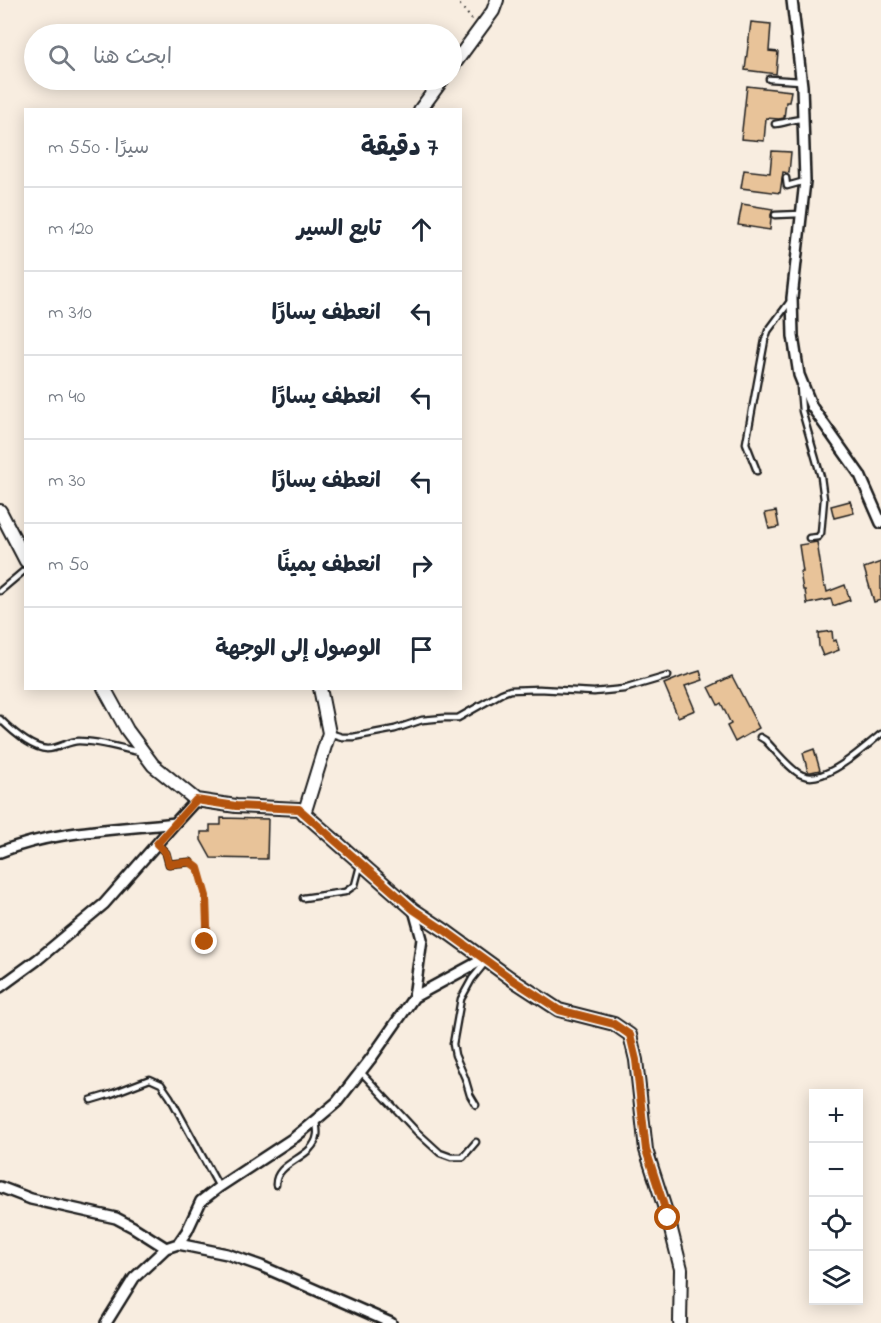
<!DOCTYPE html>
<html lang="ar">
<meta charset="utf-8">
<style>
body{margin:0;font-family:"Indie Flower","Playpen Sans Arabic",sans-serif;background:#f6f6f7;color:#1f2937;direction:rtl}
.controls{position:absolute;right:18px;bottom:18px;display:grid;overflow:hidden;border-radius:0px;box-shadow:0 3px 15px #0003}
.controls button{width:54px;height:54px;display:grid;place-items:center;padding:0;border:0;border-bottom:2px solid #e0e1e3;background:#fff;color:#1f2937;font:30px sans-serif}
.stop{position:absolute;width:18px;height:18px;margin:-14px;border:4px solid #b45309;border-radius:50%;background:#fff}
.stop.end{background:#b45309;border-color:#fff;box-shadow:0 2px 6px #0008}
.list{margin:0;padding:0;list-style:none}
h2{display:flex;justify-content:space-between;align-items:center;height:78px;margin:0;padding:0 24px;font-size:26px}
h2 small{font-size:20px;font-weight:400;color:#747a83}
.list li{display:grid;grid-template-columns:39px 1fr auto;gap:18px;align-items:center;box-sizing:border-box;height:84px;padding:0 24px;border-top:2px solid #e0e1e3}
.list b{display:block;font-size:22px;white-space:nowrap}
.list em{font-size:20px;font-style:normal;color:#747a83}
.icon{flex:none;width:33px;height:33px;fill:none;stroke:currentColor;stroke-width:2;stroke-linecap:round;stroke-linejoin:round}
.map{position:relative;flex:none;width:881px;height:1323px;overflow:hidden;direction:ltr}
.search{position:absolute;background:#fff;box-shadow:0 3px 15px #0003;left:24px;top:24px;width:438px;height:66px;display:flex;align-items:center;gap:15px;box-sizing:border-box;padding:0 21px;border-radius:33px;color:#747a83;font-size:22px}
.panel{position:absolute;background:#fff;box-shadow:0 3px 15px #0003;left:24px;top:108px;width:438px;height:582px;border-radius:0px;direction:rtl}
.map>svg:first-child{display:block}
.building{fill:#e8c399;stroke:#1c1c1c;stroke-width:1.5}
.lines{fill:none;stroke-linecap:round;stroke-linejoin:round}
.service-casing{stroke:#1c1c1c;stroke-width:9}
.minor-casing{stroke:#1c1c1c;stroke-width:14}
.tertiary-casing{stroke:#1c1c1c;stroke-width:16}
.path{stroke:#1c1c1c;stroke-width:2;stroke-dasharray:1.5 4.5;stroke-linecap:butt}
.service{stroke:#fff;stroke-width:4.5}
.minor{stroke:#fff;stroke-width:9}
.tertiary{stroke:#fff;stroke-width:12}
.route{stroke:#b45309;stroke-width:8}
</style>
<div class="map">
<svg width="881" height="1323" viewBox="0 0 881 1323">
<rect width="100%" height="100%" fill="#f8ede0"/>
<filter id="ink" filterUnits="userSpaceOnUse"><feTurbulence type="fractalNoise" baseFrequency=".0167" numOctaves="2"/><feDisplacementMap in="SourceGraphic" scale="12" xChannelSelector="R" yChannelSelector="G"/><feConvolveMatrix kernelMatrix="1 2 1 2 8 2 1 2 1" color-interpolation-filters="sRGB"/></filter>
<g filter="url(#ink)">
<path class="building" d="M751,22L771,24L769,51L778,52L776,74L745,70Z
M747,86L791,91L789,102H786L784,118L779,119L766,118L764,141L741,139Z
M772,151L791,152L789,173L783,172L780,193L741,188L744,170L770,173Z
M742,204L773,209L771,215V218L770,230L738,225Z
M850,501L854,513L834,518L831,506Z
M776,511L779,527L769,529L765,513Z
M817,542L824,587H826L827,592L845,585L850,600L833,606L831,599L807,604L805,590H803L800,572H803L799,545Z
M881,562V600L874,602L864,568Z
M832,631L833,641L836,640L839,650L823,656L819,646L818,633Z
M700,671L703,680L685,686L695,710L678,717L664,684L681,677Z
M732,676L759,728L735,742L727,726L731,724L721,703L718,705L709,687Z
M814,749L820,770L811,772H808L803,753Z
M221,818L268,819L267,859L211,858L201,840V832H210V825H221Z"/>
<g class="lines">
<g class="service-casing">
<path id="service" d="M769,79L801,81
M775,124C785,123 793,119 803,119
M786,178L787,186L805,181
M775,215L801,214
M800,387L802,411L821,477L824,499L821,533L818,537L809,538
M757,471L746,443L765,340L768,331L791,300
M0,591L26,569
M0,719C11,730 31,748 47,749C58,749 68,741 79,741C99,741 120,748 139,752
M329,733L342,737H353L395,729L422,720L444,718H458L502,693L510,690L539,689L594,692L624,689L668,676
M760,737L765,740C774,749 791,771 802,775C824,786 864,747 881,734
M157,844L166,853L169,864L190,862
M303,898L345,892L355,885L360,866
M361,1072L417,1132L440,1153L451,1157H463L476,1142
M91,1100L111,1094L150,1079L161,1084L170,1097L219,1187
M476,1105L470,1095L465,1078L455,1055L453,1044L461,999L472,979L485,963
M276,1185C275,1161 314,1159 317,1135C318,1131 316,1124 316,1120"/>
</g>
<g class="minor-casing">
<path id="minor" d="M792,0L802,86L805,181L792,298L793,336L799,375L812,407L860,475L881,523
M0,852C55,830 116,830 175,823L196,800
M0,987L37,960L104,904L175,823
M414,997L484,959
M0,1187L31,1199L116,1218L133,1227L166,1248
M178,1244L227,1254L261,1266L391,1323
M106,1323L134,1278L166,1248L178,1244L187,1231L201,1201L219,1187L295,1137L318,1118L337,1102L372,1057L414,997L422,939L414,910"/>
</g>
<g class="tertiary-casing">
<path id="tertiary" d="M452,67L493,11L497,0
M420,110L442,80
M0,511L26,561
M104,688L127,730L153,765L196,800L236,806L299,809L414,910L447,932L513,980L559,1010L614,1024L630,1035L636,1060L646,1150L668,1218L681,1269L680,1323
M304,814L329,733L320,688"/>
</g>
<path class="path" d="M456,0L473,21
M194,866L198,868C205,895 209,914 205,942"/>
<use href="#service" class="service"/>
<use href="#minor" class="minor"/>
<use href="#tertiary" class="tertiary"/>
</g>
</g>
<g class="lines" filter="url(#ink)">
<path class="route" d="M205,942L207,926L206,896L198,868L190,862L169,864L166,853L157,844L196,800L236,806L299,809L414,910L447,932L513,980L559,1010L614,1024L630,1035L636,1060L646,1150L668,1218"/>
</g>
</svg>
<div class="controls">
<button>+</button>
<button>−</button>
<button><svg class="icon" aria-label="locate" viewBox="0 0 24 24"><circle cx="12" cy="12" r="6"/><path d="M12 2v4M12 18v4M2 12h4M18 12h4"/></svg></button>
<button><svg class="icon" aria-label="layers" viewBox="0 0 24 24"><path d="M12 4l9 5-9 5-9-5zM3 14l9 5 9-5"/></svg></button>
</div>
<div class="stop" style="left:668px;top:1218px"></div>
<div class="stop end" style="left:205px;top:942px"></div>
<div class="search"><svg class="icon" aria-label="search" viewBox="0 0 24 24"><circle cx="10" cy="10" r="6"/><path d="M15 15l6 6"/></svg>ابحث هنا</div>
<section class="panel">
<h2>7 دقيقة<small>سيرًا · 550 m</small></h2>
<ul class="list">
<li><svg class="icon" aria-label="ahead" viewBox="0 0 24 24"><path d="M12 20V5M6 11l6-6 6 6"/></svg><div><b>تابع السير</b></div><em>120 m</em></li>
<li><svg class="icon" aria-label="left" viewBox="0 0 24 24"><path d="M17 20v-9H6M10 6l-5 5 5 5"/></svg><div><b>انعطف يسارًا</b></div><em>310 m</em></li>
<li><svg class="icon" aria-label="left" viewBox="0 0 24 24"><path d="M17 20v-9H6M10 6l-5 5 5 5"/></svg><div><b>انعطف يسارًا</b></div><em>40 m</em></li>
<li><svg class="icon" aria-label="left" viewBox="0 0 24 24"><path d="M17 20v-9H6M10 6l-5 5 5 5"/></svg><div><b>انعطف يسارًا</b></div><em>30 m</em></li>
<li><svg class="icon" aria-label="right" viewBox="0 0 24 24"><path d="M7 20v-9h11M14 6l5 5-5 5"/></svg><div><b>انعطف يمينًا</b></div><em>50 m</em></li>
<li><svg class="icon" aria-label="arrive" viewBox="0 0 24 24"><path d="M6 21V4h12l-3 4 3 4H6"/></svg><div><b>الوصول إلى الوجهة</b></div></li>
</ul>
</section>
</div>
